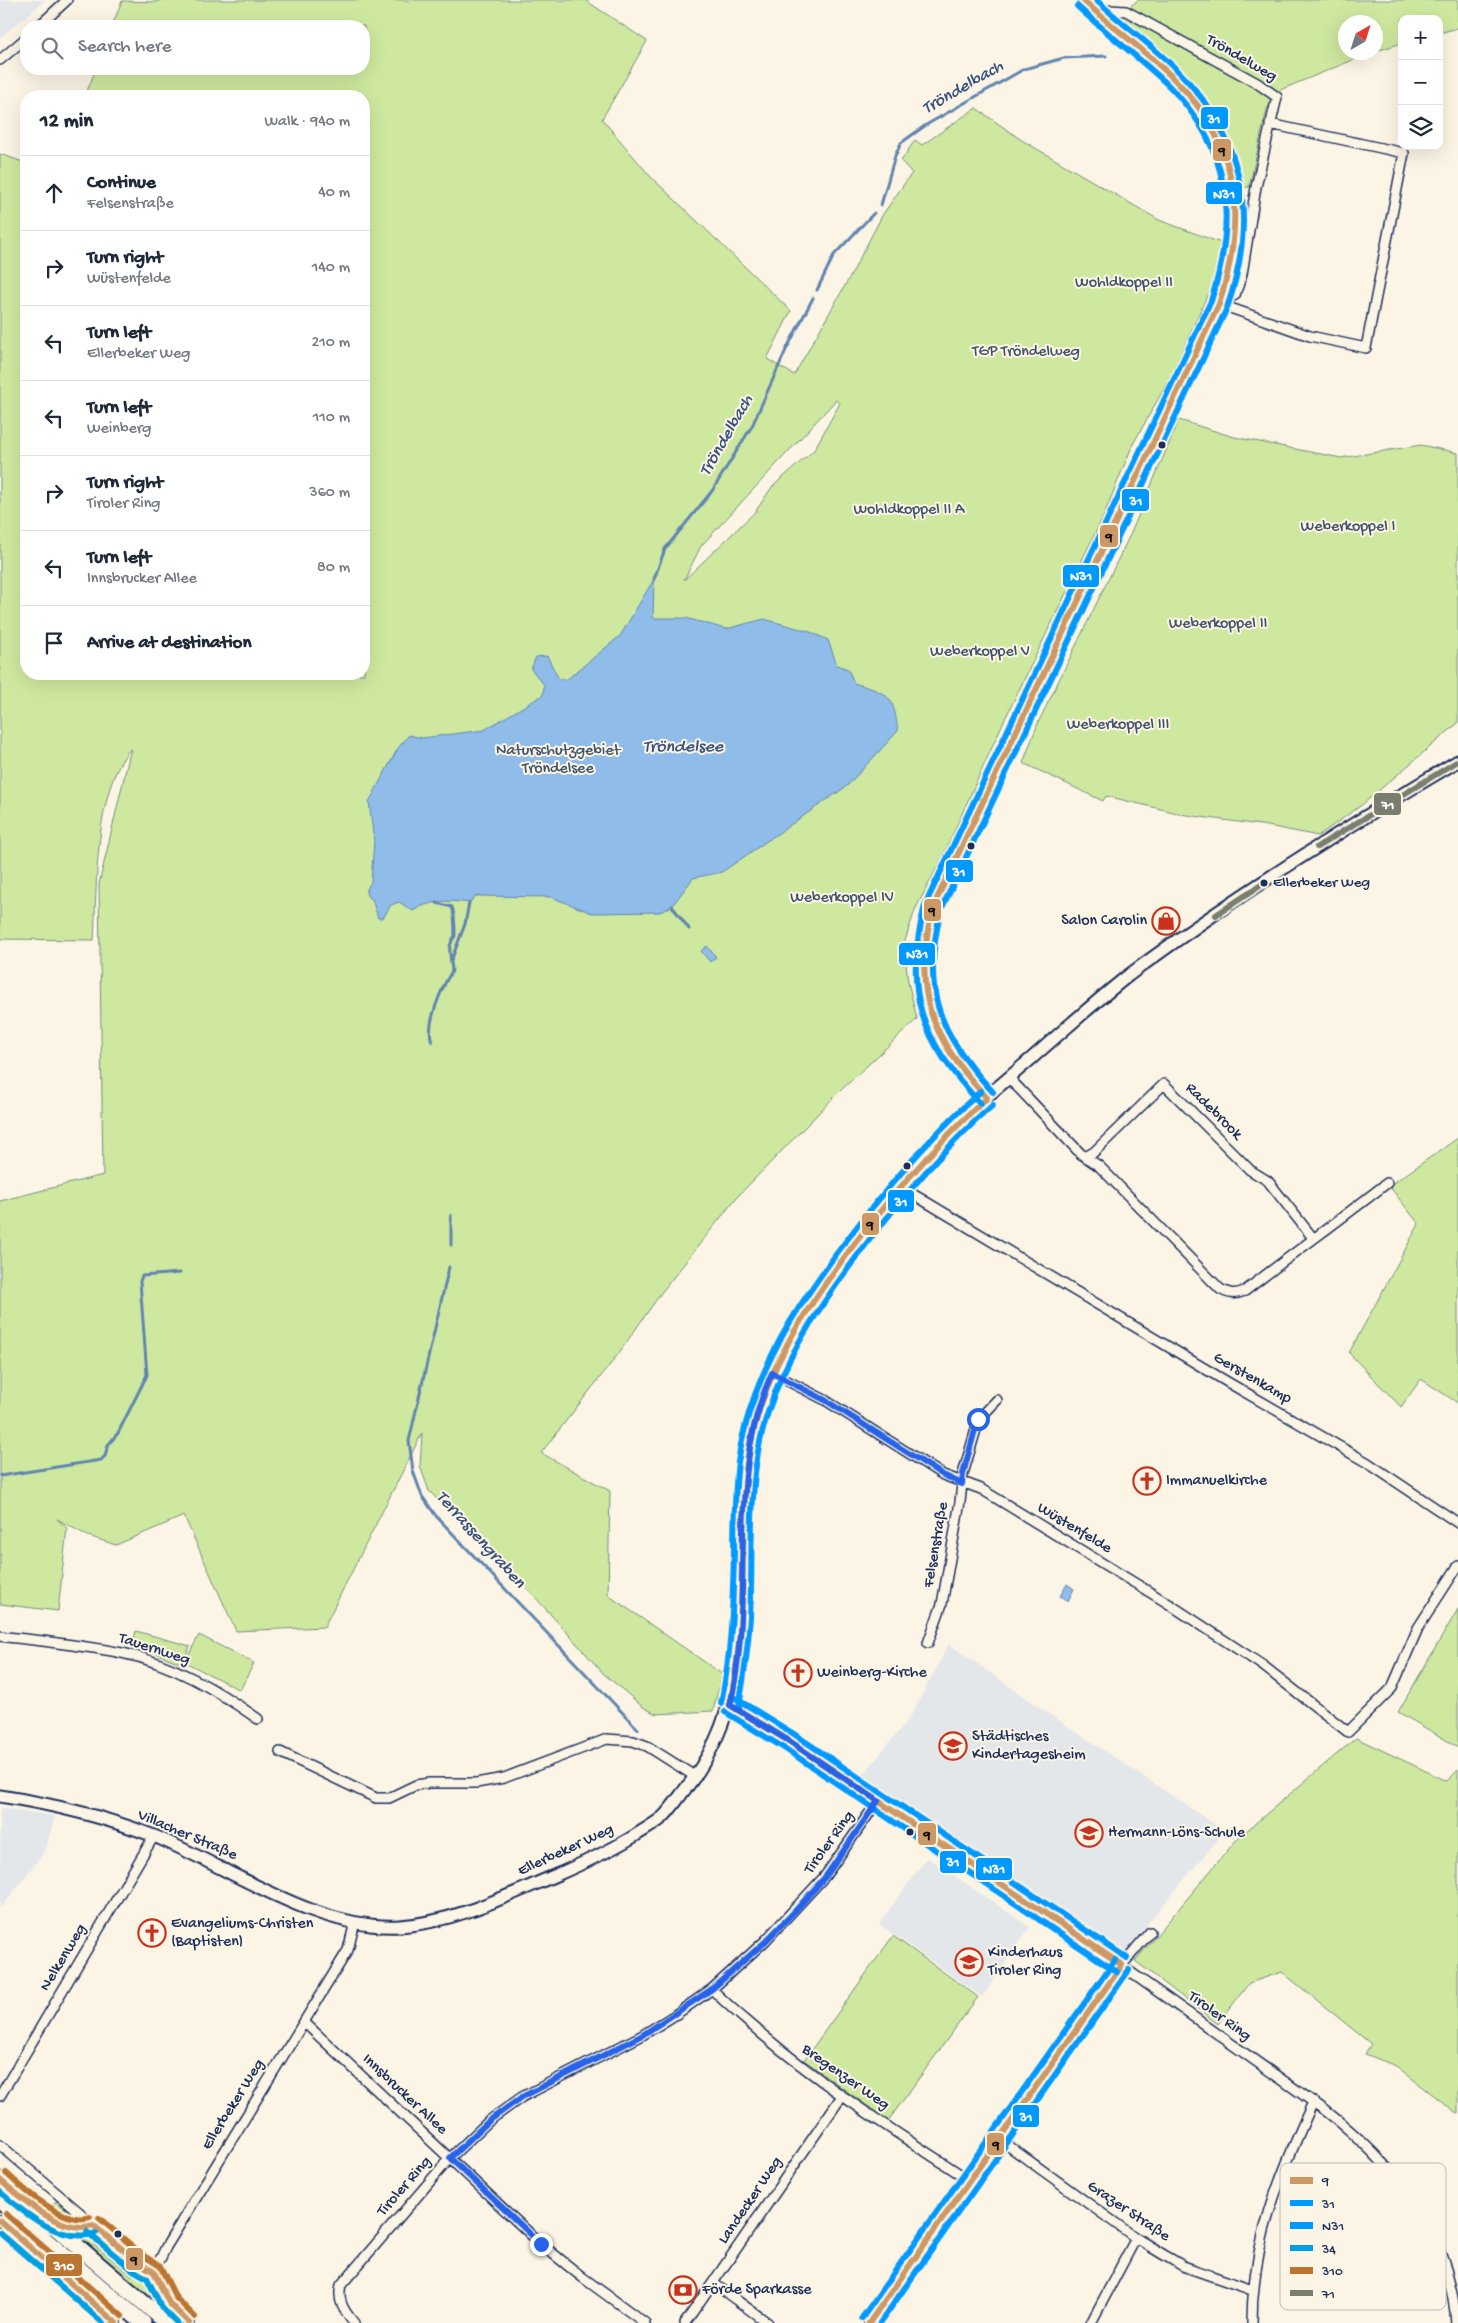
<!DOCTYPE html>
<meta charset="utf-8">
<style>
body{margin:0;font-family:"Gochi Hand",sans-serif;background:#f2f2f3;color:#1f2937}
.controls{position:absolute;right:15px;top:15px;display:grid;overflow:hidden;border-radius:10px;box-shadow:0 5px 20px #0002}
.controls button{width:45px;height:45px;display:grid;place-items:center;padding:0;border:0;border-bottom:1px solid #e0e1e3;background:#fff;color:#1f2937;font:25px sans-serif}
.compass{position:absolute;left:1338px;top:15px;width:45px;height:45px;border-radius:50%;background:#fff;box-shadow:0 5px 20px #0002;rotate:39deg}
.stop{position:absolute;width:15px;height:15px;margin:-11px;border:4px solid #2563eb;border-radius:50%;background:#fff}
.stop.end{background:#2563eb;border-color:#fff;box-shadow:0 1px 5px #0008}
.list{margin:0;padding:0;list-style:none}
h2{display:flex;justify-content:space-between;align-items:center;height:65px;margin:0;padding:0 20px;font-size:21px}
h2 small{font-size:16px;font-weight:400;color:#747a83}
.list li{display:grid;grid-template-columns:32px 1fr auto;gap:15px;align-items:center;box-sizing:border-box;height:75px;padding:0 20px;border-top:1px solid #e0e1e3}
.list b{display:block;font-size:19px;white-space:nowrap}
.list p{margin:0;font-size:16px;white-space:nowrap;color:#747a83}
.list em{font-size:16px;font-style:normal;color:#747a83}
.icon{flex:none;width:28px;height:28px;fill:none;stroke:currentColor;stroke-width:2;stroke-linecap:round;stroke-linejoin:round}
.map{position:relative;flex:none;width:1458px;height:2323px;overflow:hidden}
.search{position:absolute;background:#fff;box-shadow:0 5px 20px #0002;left:20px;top:20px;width:350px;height:55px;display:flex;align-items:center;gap:12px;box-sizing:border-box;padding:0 18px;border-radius:20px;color:#747a83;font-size:19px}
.panel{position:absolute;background:#fff;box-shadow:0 5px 20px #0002;left:20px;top:90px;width:350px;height:590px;border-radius:20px}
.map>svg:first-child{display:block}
.built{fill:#e4e7ea}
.green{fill:#cee99f;stroke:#748c7e;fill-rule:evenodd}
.water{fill:#90bce9;stroke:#6184b1}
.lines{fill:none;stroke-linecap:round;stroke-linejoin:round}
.stream{stroke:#6184b1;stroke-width:3}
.minor-casing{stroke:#1b2f5e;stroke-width:12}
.tertiary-casing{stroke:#1b2f5e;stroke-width:15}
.trunk-casing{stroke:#1b2f5e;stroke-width:19}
.minor{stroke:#fcf5e5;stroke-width:9}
.tertiary{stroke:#fcf5e5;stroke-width:11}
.trunk{stroke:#fcf5e5;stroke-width:15}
.bus-1-casing{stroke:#fcf5e5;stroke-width:10}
.bus-2-casing{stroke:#fcf5e5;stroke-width:10}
.bus-3-casing{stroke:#fcf5e5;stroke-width:10}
.bus-4-casing{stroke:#fcf5e5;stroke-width:10}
.bus-5-casing{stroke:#fcf5e5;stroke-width:10}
.bus-6-casing{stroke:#fcf5e5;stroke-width:10}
.bus-1{stroke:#c96;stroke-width:6}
.bus-2{stroke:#09f;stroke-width:6}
.bus-3{stroke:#09f;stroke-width:6}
.bus-4{stroke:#009ee3;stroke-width:6}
.bus-5{stroke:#bb7530;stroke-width:6}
.bus-6{stroke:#797e6f;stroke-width:6}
.route{stroke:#2563eb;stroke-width:6}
.bus-dot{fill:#1b2f5e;stroke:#fcf5e5;stroke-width:2}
.labels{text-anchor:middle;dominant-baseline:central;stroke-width:4;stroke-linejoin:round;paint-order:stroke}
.bus-label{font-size:15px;fill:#1b2f5e;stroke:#fcf5e5;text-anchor:start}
.street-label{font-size:16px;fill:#1b2f5e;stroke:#fcf5e5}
.park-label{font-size:16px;fill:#3f546b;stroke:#fcf5e5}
.poi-label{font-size:16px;fill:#1b2f5e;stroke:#fcf5e5;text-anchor:start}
.water-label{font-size:18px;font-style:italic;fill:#385281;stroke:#fcf5e5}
.key{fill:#fcf5e5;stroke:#b8babc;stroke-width:1}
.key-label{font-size:14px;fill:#1b2f5e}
.line-badge{stroke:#fcf5e5;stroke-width:2}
.badge-label{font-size:14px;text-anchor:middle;font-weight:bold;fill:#fff}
.pale-badge-label{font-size:14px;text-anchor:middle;font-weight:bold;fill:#111}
</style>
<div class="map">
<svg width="1458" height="2323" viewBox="0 0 1458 2323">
<rect width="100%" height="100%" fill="#fcf5e5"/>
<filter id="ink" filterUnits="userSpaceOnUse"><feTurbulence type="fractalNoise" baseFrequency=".02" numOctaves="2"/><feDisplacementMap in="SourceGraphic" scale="10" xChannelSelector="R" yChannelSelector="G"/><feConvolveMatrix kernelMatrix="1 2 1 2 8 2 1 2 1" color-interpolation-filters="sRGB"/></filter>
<g filter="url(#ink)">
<path class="built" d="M0,0H46L0,38Z
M949,1644L1045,1711L1225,1831L1144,1928L1127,1953L863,1775L910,1717Z
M0,1808L55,1816L47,1845L42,1855L0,1909Z
M927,1857L1030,1927L982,1997L879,1924Z"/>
<path class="green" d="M159,0H585L647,41L602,119L650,176L791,311L767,359L794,375L851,275L883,214L912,173L901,161L915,140L922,145L976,108L1020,139L1159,220L1221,243L1211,287L1170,378L1133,444L1103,517L1002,725L942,858L915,910L904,944L908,982L917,1019L838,1093L737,1197L661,1293L616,1357L541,1453L610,1491L608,1595L722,1674L713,1711L656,1714L643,1707L604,1674L517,1577L429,1491L420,1466L422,1433L324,1627L236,1631L184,1516L116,1545L88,1536L57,1519L67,1528L58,1611L0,1604V1201L103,1175L99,884L131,748C94,789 97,886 94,940L0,939V154L26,163V674H364V96H85L96,69H364V26H112L122,1L158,2ZM836,400L840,403L814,450L772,487L755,512L684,580L701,546Z
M1138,0H1458V28L1439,33V19H1402V43L1376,51V22H1346V52L1370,53L1280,90L1267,109L1249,187L1239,188C1236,174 1234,160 1228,147C1205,91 1158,57 1114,19Z
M1179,420L1234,437L1341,458L1421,445L1458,453V723L1363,804L1318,836L1268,826L1186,815L1106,796L1103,801L1023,763L1038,723L1131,533Z
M1458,1138V1403L1421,1379L1401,1407L1349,1353L1419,1224L1389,1186Z
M1458,1609V1747L1398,1712Z
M136,1631L190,1646L182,1664L151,1651L132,1646Z
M199,1635L254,1663L240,1690L185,1662Z
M1356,1738L1447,1781L1458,1770V2114L1396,2066L1365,2054L1371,2044L1282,1972L1249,1983L1218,2024L1135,1961L1238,1838Z
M893,1936L978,1997L888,2121L804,2060Z
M56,2201L82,2222L58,2216L50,2208Z
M69,2231L96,2235L100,2238L94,2245L132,2276L138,2269L151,2280L160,2299L171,2315Z"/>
<path class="water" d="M654,579L653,618H686L726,629L764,619L808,631L828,640L837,665L848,669L854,683C889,694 893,693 898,731L847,786L722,872L693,878L672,906L660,912L592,913L551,897L476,896L469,903C449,900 430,900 413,911L399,902L391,905L383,918H378L372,899L367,896L366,891L371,882L374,841L369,802L398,748L409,735L422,738L484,730L543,695L544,685L531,669L536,657L547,656L559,679L566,680L620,636Z
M707,946L716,957L710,962L701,951Z
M1067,1584L1074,1589L1068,1601L1060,1596Z"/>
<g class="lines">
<path class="stream" d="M881,205L895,156L901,143L926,125L1024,69L1064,58L1106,56
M817,290L834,255L874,213
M654,579L665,549L712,491L752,426L786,350L813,298
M672,906L689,929
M451,961L465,924L469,903
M432,1042C425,1025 442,987 452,971C451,957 446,947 455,936C455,926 455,915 452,907L437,903
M451,1245V1215
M449,1267L409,1441L413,1471L422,1496L436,1516L638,1729
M0,1476L101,1460L105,1456L108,1445L118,1433L147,1375L140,1281L142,1276L180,1273"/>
<g class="minor-casing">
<path id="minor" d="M1102,19L1110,10L1126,11L1257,83L1277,97L1256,187L1242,274L1235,295L1219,304
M39,26L67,0
M0,60L26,38
M1219,304L1310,336L1366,348L1404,153L1270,124
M1009,1078L1081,1154L1099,1166L1220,1289C1229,1294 1235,1295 1245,1291C1292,1254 1340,1220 1387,1183
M987,1098C976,1086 964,1074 954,1060C919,1012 917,963 933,907L1219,304C1250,225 1238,139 1175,80C1145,52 1112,28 1083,0
M1087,1156L1094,1152L1164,1084L1250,1170L1268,1181L1313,1238
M901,1187L1229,1383L1368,1463L1458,1523
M772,1373L825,1400L943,1475L981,1489L1169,1604L1262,1665L1348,1732L1392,1688L1418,1628L1458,1566
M0,1636C40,1641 82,1645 122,1653C172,1663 217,1690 258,1719
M928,1643L942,1604L960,1502L963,1474L979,1419L997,1400
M730,1705L789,1741L1095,1947L1326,2111C1394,2164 1450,2233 1456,2323
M280,1752L376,1798H389L416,1785L429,1783H476L504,1778L607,1739L633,1741L647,1746L696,1777
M712,1989C728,2006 746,2020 763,2035C828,2090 899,2134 969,2180
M305,2023L541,2244L582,2277L645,2323
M0,2096L154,1836
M999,2139L1136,2238L1164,2255L1183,2266L1252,2290
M0,2145L139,2263L154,2272L169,2303L189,2323
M0,2221L116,2323
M154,2272L166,2247L348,1950L355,1922
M713,2283L768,2323
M354,2323C344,2311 337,2301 341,2285L450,2158L490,2120L522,2097L641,2036L675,2015L712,1989L765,1941L825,1876L878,1801
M685,2323L842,2096
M869,2323L1122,1965L1150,1932
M1091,2323L1136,2238
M1252,2323C1252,2241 1280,2175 1313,2102"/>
</g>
<g class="tertiary-casing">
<path id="tertiary" d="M0,1796C52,1804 105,1817 154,1836C229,1867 317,1931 400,1926C457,1922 510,1894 561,1873C588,1861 612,1850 636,1835C645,1829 655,1824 663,1817C670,1810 677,1800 683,1792C764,1694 732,1582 747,1467C754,1411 774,1356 806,1309C830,1274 857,1241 884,1208C903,1184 923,1158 945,1135C972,1108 1003,1083 1032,1058C1064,1030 1096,1001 1129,975C1234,897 1346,827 1458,761"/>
</g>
<g class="trunk-casing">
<path id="trunk" d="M0,2180L167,2323
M0,2201L143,2323
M49,2216C61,2222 81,2235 93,2225"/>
</g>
<use href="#minor" class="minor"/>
<use href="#tertiary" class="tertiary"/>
<use href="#trunk" class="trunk"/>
<g class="bus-1-casing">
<path id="bus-1" d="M987,1098C929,1035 912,992 933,907L1219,304C1246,219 1241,145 1175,80C1146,51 1113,28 1083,0
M730,1705C736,1675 740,1646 741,1615C744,1565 741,1514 747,1464C758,1375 809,1303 862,1234C900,1186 941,1139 987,1098
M730,1705L789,1741L1122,1965
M0,2180C22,2199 63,2236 93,2225L139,2263L154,2272L169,2303L189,2323
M0,2221L116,2323
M869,2323L1122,1965"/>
</g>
<g class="bus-2-casing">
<path id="bus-2" d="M993,1092C938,1032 921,992 941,910L1227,308C1257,221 1247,143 1182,75C1156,48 1124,26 1096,0
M739,1707C744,1677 748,1647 750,1617C753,1566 749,1515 756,1465C767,1378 818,1307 870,1239C908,1191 947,1145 993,1105
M725,1712L784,1748L1117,1972
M880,2323L1129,1970"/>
</g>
<g class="bus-3-casing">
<path id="bus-3" d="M981,1104C920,1039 903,993 925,905L1211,301C1237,219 1232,149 1169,86C1140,58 1107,34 1077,6
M735,1698L794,1734L1127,1958
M721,1703C729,1665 732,1626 733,1587C735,1545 733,1503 738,1462C751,1371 801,1299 856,1228C894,1179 935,1132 981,1091
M862,2318L1115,1960"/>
</g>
<g class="bus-4-casing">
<path id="bus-4" d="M0,2192C24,2213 62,2245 96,2233
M87,2232L133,2270L147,2278L162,2308L177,2323
M0,2233L103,2323"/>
</g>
<g class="bus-5-casing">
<path id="bus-5" d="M6,2173C24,2190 65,2226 90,2217
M6,2214L122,2316
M99,2218L144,2256L160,2266L176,2298L195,2317"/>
</g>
<g class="bus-6-casing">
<path id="bus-6" d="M1317,847L1458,761
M1216,915L1264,883"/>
</g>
<use href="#bus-1" class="bus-1"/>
<use href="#bus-2" class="bus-2"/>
<use href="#bus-3" class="bus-3"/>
<use href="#bus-4" class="bus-4"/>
<use href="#bus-5" class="bus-5"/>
<use href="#bus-6" class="bus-6"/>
</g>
</g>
<g class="lines" filter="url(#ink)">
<path class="route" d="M541,2244L450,2158L490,2120L522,2097L641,2036L712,1989L765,1942L796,1910L826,1876L878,1801L789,1741L730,1705C756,1596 724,1478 772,1373L825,1400L943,1475L962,1484L963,1474L978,1419"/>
</g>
<defs>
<g id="shop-ring" transform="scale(1.4375)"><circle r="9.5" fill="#fcf5e5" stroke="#c8321e" stroke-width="1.5"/><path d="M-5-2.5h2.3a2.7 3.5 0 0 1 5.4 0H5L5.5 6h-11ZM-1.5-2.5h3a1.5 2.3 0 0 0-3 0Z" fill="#c8321e"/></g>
<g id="church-ring" transform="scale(1.4375)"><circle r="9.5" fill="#fcf5e5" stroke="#c8321e" stroke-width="1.5"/><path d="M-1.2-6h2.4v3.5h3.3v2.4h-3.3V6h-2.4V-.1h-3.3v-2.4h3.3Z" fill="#c8321e"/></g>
<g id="school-ring" transform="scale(1.4375)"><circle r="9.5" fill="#fcf5e5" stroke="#c8321e" stroke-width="1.5"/><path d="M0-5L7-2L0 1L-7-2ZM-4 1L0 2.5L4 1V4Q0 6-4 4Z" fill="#c8321e"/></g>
<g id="bank-ring" transform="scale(1.4375)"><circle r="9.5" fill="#fcf5e5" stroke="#c8321e" stroke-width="1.5"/><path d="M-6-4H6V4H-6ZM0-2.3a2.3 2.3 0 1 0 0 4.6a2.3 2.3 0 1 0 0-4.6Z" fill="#c8321e"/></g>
</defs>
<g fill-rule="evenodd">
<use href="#shop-ring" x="1166" y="921"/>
<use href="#church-ring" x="1147" y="1481"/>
<use href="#church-ring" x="798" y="1673"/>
<use href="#school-ring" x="953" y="1746"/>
<use href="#school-ring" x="1089" y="1833"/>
<use href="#church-ring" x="152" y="1933"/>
<use href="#school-ring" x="969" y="1962"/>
<use href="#bank-ring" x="683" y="2290"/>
</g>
<g class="bus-dot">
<circle cx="1162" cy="445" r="4.5"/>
<circle cx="971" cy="846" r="4.5"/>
<circle cx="1264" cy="883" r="4.5"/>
<circle cx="907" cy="1166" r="4.5"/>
<circle cx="910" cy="1832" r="4.5"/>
<circle cx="118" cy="2234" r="4.5"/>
</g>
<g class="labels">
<g class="bus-label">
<text x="1273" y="883">Ellerbeker Weg</text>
</g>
<g class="street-label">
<text transform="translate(1241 59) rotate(30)">Tröndelweg</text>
<text transform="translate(1213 1112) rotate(45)">Radebrook</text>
<text transform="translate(1252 1379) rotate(30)">Gerstenkamp</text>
<text transform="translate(1074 1529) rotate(31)">Wüstenfelde</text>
<text transform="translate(937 1545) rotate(-80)">Felsenstraße</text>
<text transform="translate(154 1650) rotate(18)">Tauernweg</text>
<text transform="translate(187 1836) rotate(23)">Villacher Straße</text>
<text transform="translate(830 1843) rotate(-54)">Tiroler Ring</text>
<text transform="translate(566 1851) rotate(-25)">Ellerbeker Weg</text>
<text transform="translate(64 1958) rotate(-59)">Nelkenweg</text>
<text transform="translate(1219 2017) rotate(36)">Tiroler Ring</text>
<text transform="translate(845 2078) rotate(35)">Bregenzer Weg</text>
<text transform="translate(404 2095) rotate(43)">Innsbrucker Allee</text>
<text transform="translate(234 2105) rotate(-58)">Ellerbeker Weg</text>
<text transform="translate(405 2187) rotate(-49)">Tiroler Ring</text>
<text transform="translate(751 2201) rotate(-56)">Landecker Weg</text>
<text transform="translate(1128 2212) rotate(34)">Grazer Straße</text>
</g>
<g class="park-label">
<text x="1124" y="283">Wohldkoppel II</text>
<text x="1026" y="352">TGP Tröndelweg</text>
<text x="909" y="510">Wohldkoppel II A</text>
<text x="1348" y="527">Weberkoppel I</text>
<text x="1218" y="624">Weberkoppel II</text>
<text x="980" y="652">Weberkoppel V</text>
<text x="1118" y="725">Weberkoppel III</text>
<text x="558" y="751">Naturschutzgebiet<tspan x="558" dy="18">Tröndelsee</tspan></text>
<text x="842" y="898">Weberkoppel IV</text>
</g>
<g class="poi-label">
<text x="1147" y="921" text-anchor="end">Salon Carolin</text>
<text x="1166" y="1481">Immanuelkirche</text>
<text x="817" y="1673">Weinberg-Kirche</text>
<text x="972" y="1737">Städtisches<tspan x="972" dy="18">Kindertagesheim</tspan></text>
<text x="1108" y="1833">Hermann-Löns-Schule</text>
<text x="171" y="1924">Evangeliums-Christen<tspan x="171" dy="18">(Baptisten)</tspan></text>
<text x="988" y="1953">Kinderhaus<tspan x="988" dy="18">Tiroler Ring</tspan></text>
<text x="702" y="2290">Förde Sparkasse</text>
</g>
<g class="water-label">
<text transform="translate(963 88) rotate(-30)">Tröndelbach</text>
<text transform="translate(727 436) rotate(-60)">Tröndelbach</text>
<text x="683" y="747">Tröndelsee</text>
<text transform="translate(480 1540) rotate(48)">Terrassengraben</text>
</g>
</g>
<rect x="1280" y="2163" width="166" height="147" rx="8" class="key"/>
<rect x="1290" y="2177" width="23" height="7" fill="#c96"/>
<rect x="1290" y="2200" width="23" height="6" fill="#09f"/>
<rect x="1290" y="2222" width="23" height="7" fill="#09f"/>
<rect x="1290" y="2245" width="23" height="6" fill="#009ee3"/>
<rect x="1290" y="2267" width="23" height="7" fill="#bb7530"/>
<rect x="1290" y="2290" width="23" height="6" fill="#797e6f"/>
<g class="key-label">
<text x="1322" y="2185">9</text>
<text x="1322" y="2208">31</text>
<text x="1322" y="2230">N31</text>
<text x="1322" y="2253">34</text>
<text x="1322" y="2275">310</text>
<text x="1322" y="2298">71</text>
</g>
<g class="line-badge">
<rect x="1200" y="106" width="29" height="24" rx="5" fill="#09f"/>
<rect x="1212" y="138" width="20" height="24" rx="5" fill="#c96"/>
<rect x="1205" y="181" width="38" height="24" rx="5" fill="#09f"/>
<rect x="1121" y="488" width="29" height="24" rx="5" fill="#09f"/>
<rect x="1099" y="524" width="20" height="24" rx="5" fill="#c96"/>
<rect x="1062" y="564" width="38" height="24" rx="5" fill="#09f"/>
<rect x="1373" y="792" width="29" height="24" rx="5" fill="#797e6f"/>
<rect x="945" y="859" width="29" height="24" rx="5" fill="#09f"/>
<rect x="923" y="898" width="19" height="24" rx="5" fill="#c96"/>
<rect x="898" y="942" width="38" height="24" rx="5" fill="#09f"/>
<rect x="887" y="1189" width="28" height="24" rx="5" fill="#09f"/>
<rect x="861" y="1212" width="19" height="24" rx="5" fill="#c96"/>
<rect x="917" y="1822" width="20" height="24" rx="5" fill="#c96"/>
<rect x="939" y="1850" width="28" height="24" rx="5" fill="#09f"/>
<rect x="975" y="1857" width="38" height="24" rx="5" fill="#09f"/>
<rect x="1012" y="2104" width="28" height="24" rx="5" fill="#09f"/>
<rect x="986" y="2132" width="19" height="24" rx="5" fill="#c96"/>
<rect x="125" y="2247" width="19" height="24" rx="5" fill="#c96"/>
<rect x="45" y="2253" width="38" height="24" rx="5" fill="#bb7530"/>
</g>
<g class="badge-label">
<text x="1214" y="123">31</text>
<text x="1224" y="198">N31</text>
<text x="1136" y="505">31</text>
<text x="1081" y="580">N31</text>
<text x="1388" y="809">71</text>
<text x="959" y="876">31</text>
<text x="917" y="958">N31</text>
<text x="901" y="1206">31</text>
<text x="953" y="1866">31</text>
<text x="994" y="1873">N31</text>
<text x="1026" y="2121">31</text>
<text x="64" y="2270">310</text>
</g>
<g class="pale-badge-label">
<text x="1222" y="155">9</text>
<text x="1109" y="541">9</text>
<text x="932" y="915">9</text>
<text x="870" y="1229">9</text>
<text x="927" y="1839">9</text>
<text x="996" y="2149">9</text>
<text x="134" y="2264">9</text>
</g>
</svg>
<div class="controls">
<button>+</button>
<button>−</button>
<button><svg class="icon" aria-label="layers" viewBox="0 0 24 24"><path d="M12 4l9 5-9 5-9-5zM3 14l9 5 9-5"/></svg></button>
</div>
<svg class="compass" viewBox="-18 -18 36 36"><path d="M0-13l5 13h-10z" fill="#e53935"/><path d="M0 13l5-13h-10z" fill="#747a83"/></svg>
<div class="stop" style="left:978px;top:1419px"></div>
<div class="stop end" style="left:541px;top:2244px"></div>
<div class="search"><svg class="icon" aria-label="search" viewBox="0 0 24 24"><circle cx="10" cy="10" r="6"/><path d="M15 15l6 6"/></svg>Search here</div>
<section class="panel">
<h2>12 min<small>Walk · 940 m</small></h2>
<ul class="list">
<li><svg class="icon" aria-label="ahead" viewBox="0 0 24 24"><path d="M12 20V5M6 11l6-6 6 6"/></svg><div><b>Continue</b><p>Felsenstraße</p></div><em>40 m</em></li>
<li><svg class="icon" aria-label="right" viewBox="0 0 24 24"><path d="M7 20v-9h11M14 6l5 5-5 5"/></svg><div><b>Turn right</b><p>Wüstenfelde</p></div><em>140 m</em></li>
<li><svg class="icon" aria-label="left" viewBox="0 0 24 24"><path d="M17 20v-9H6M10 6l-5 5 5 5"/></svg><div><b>Turn left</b><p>Ellerbeker Weg</p></div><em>210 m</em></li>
<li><svg class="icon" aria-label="left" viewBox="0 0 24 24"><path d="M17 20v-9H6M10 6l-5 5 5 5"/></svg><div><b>Turn left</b><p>Weinberg</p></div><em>110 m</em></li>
<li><svg class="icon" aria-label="right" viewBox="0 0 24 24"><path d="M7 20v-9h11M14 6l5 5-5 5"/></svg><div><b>Turn right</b><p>Tiroler Ring</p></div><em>360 m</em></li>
<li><svg class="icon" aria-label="left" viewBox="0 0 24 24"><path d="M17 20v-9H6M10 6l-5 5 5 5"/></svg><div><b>Turn left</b><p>Innsbrucker Allee</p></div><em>80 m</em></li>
<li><svg class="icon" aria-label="arrive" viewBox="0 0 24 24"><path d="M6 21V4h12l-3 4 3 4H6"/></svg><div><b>Arrive at destination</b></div></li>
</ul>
</section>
</div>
